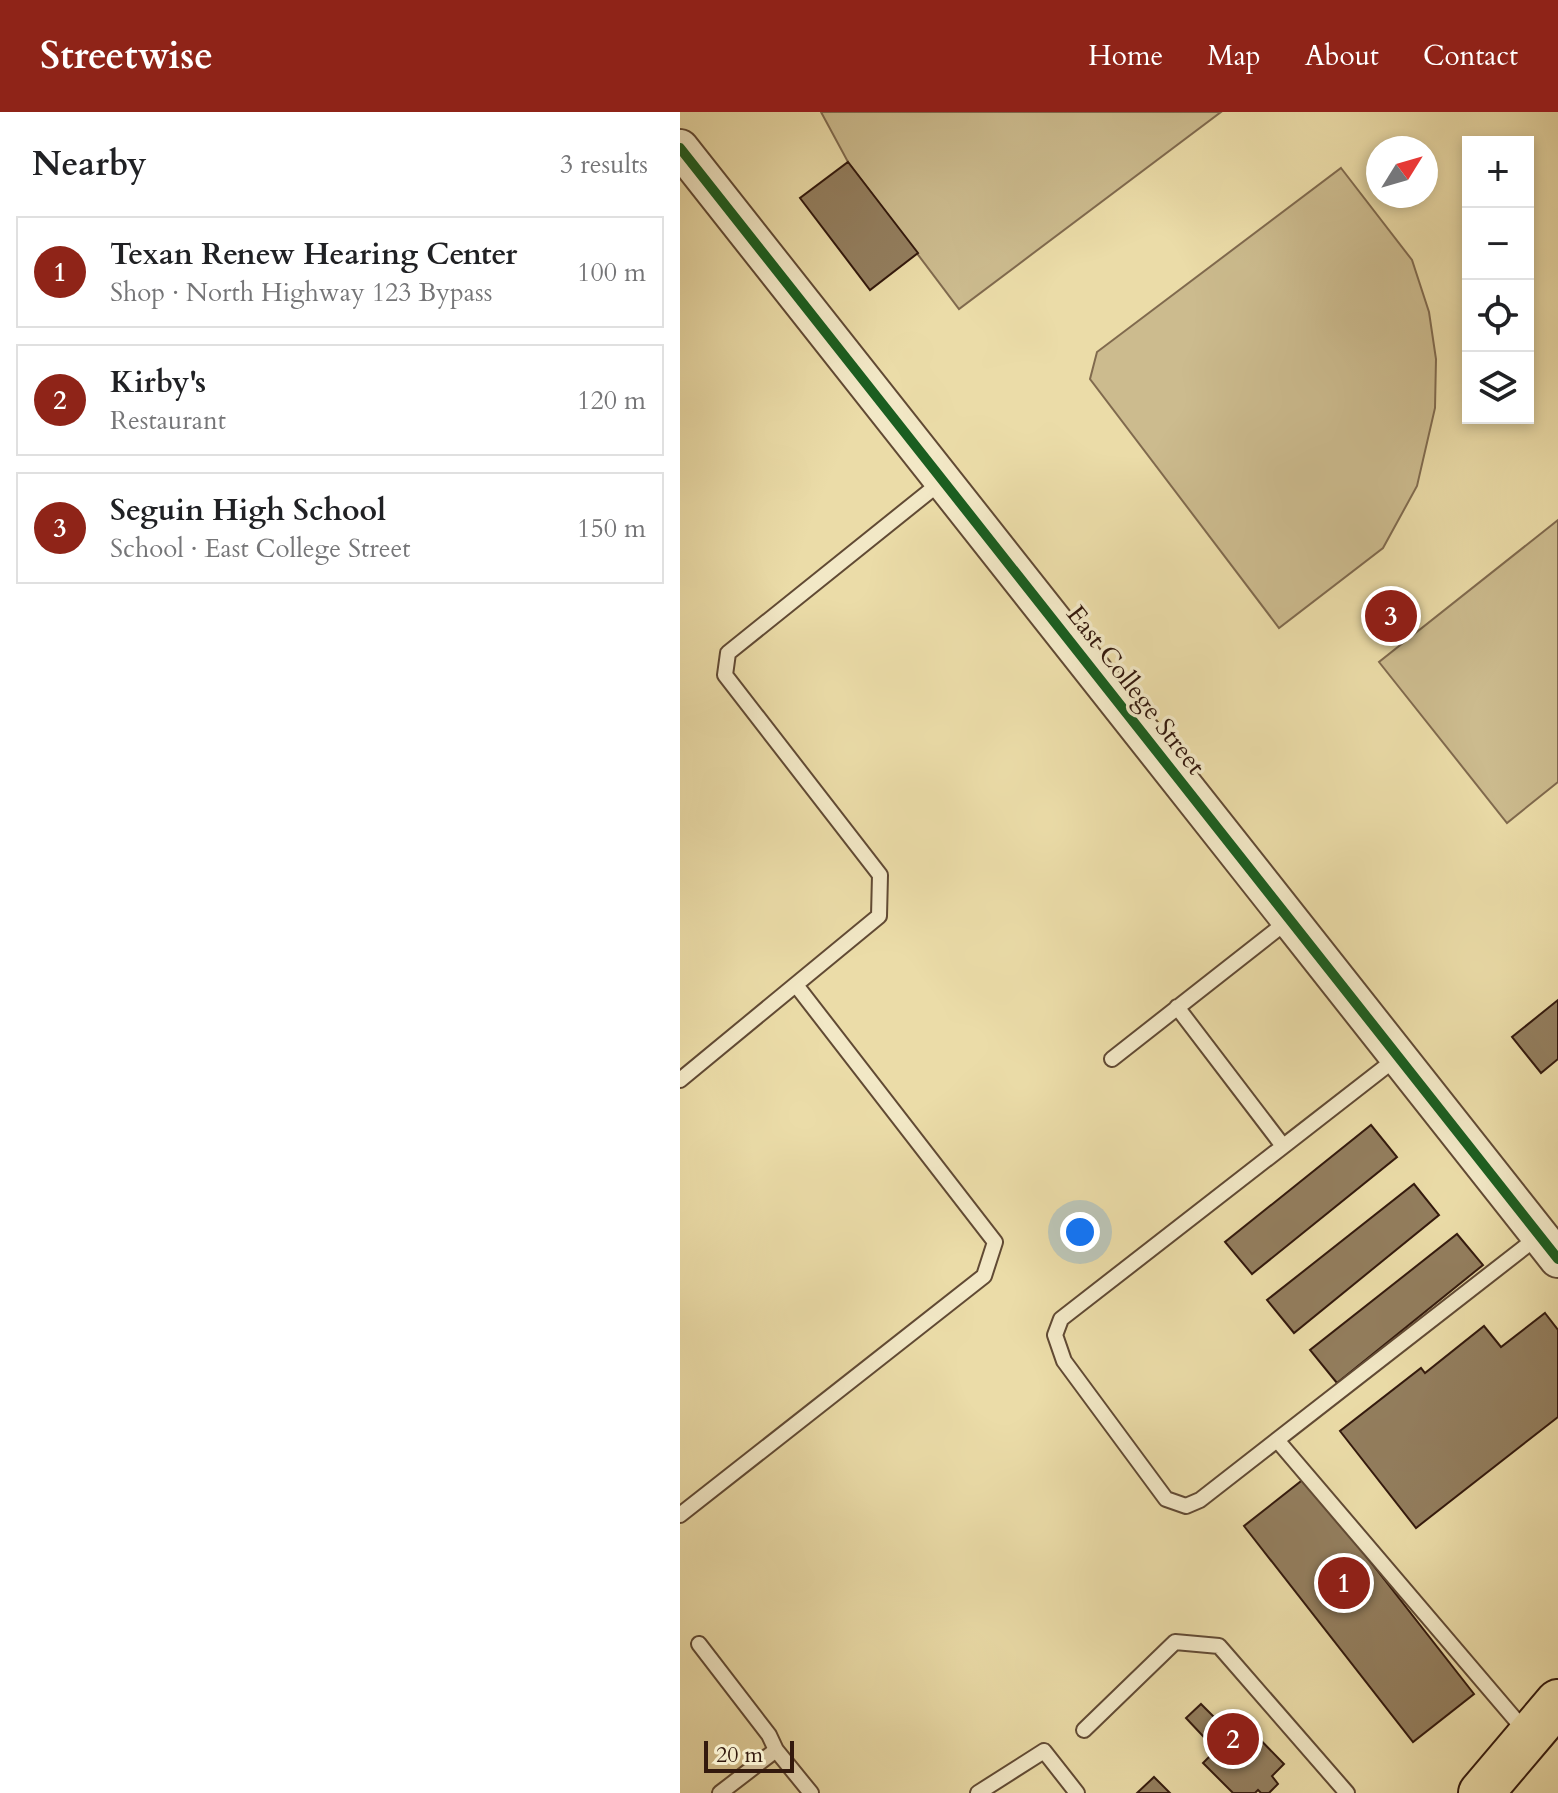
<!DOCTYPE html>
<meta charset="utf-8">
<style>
body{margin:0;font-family:Cardo,serif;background:#f6f6f6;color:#202124}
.controls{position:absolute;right:24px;top:24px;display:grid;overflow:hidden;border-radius:0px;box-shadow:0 4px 12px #0003}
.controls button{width:72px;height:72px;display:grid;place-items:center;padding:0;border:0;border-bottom:2px solid #e0e0e0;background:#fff;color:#202124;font:40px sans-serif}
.compass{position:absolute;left:686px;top:24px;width:72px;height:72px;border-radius:50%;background:#fff;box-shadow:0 4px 12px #0003;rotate:53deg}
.scale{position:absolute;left:24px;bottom:20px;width:90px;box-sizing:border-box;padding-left:8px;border:4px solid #33190d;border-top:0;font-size:22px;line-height:28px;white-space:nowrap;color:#33190d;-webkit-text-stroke:6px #f2e8c6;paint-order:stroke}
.you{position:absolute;left:400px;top:1120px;width:28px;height:28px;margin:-20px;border:6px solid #fff;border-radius:50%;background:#1a73e8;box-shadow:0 0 0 12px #1a73e833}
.badge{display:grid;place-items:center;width:52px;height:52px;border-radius:50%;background:#8f2418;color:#fff;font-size:26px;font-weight:700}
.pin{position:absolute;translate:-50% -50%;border:4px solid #fff;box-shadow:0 2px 8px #0006}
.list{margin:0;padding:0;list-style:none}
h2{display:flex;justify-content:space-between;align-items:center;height:104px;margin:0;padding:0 32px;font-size:34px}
h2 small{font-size:26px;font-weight:400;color:#757577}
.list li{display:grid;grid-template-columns:52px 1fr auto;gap:24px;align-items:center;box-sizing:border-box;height:112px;margin:0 16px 16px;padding:0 16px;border:2px solid #e0e0e0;border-radius:0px}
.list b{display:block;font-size:30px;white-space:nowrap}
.list p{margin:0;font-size:26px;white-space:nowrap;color:#757577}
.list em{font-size:26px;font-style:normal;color:#757577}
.icon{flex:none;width:44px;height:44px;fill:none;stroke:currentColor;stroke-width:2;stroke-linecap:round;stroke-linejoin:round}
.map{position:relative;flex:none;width:878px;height:1681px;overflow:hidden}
header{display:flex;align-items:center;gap:48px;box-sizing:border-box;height:112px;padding:0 40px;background:#8f2418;color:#fff}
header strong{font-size:38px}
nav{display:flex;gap:44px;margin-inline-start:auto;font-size:28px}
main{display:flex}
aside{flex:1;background:#fff}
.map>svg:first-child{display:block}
.green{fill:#ccbb8e;stroke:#806a4e;stroke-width:2}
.building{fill:#937e5e;stroke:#33190d;stroke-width:2}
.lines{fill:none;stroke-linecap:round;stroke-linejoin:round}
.service-casing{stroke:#614a34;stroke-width:18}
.tertiary-casing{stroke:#614a34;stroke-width:40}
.primary-casing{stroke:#33190d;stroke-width:48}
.service{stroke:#f2e8c6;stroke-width:14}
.tertiary{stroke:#f2e8c6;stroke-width:36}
.primary{stroke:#ebdca8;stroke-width:44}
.cycleway-casing{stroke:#f2e8c6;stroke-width:15}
.cycleway{stroke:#1b5e20;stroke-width:10}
.labels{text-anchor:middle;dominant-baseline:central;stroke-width:7;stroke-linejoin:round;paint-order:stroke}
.street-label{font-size:26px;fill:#33190d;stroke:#f2e8c6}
</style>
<header>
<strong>Streetwise</strong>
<nav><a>Home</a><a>Map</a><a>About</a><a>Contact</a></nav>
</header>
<main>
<aside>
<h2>Nearby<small>3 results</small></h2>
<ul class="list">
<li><span class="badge">1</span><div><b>Texan Renew Hearing Center</b><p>Shop · North Highway 123 Bypass</p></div><em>100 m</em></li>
<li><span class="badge">2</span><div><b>Kirby's</b><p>Restaurant</p></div><em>120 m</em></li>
<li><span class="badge">3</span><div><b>Seguin High School</b><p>School · East College Street</p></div><em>150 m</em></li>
</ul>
</aside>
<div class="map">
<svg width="878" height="1681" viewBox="0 0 878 1681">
<rect width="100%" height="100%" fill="#ebdca8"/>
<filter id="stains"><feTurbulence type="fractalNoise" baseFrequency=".0025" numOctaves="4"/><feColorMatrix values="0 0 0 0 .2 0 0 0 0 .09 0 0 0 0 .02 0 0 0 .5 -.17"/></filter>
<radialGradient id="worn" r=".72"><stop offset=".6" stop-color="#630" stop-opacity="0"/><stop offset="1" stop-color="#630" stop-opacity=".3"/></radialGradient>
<path class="green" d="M141,0H541L279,197L168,50Z
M661,56L732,148L749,200L756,247L755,296L737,374L703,436L599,516L410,267L417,240Z
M878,408V670L827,711L699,550Z"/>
<path class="building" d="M168,50L238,141L190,178L120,86Z
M878,888V947L861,961L832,925Z
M691,1013L717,1045L572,1162L545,1130Z
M734,1072L759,1103L614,1221L587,1188Z
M777,1122L803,1153L657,1271L630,1238Z
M865,1201L878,1218V1305L736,1416L660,1319L741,1256L745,1261L804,1214L821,1235Z
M625,1366L794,1582L733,1630L564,1414Z
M521,1592L539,1610L547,1602L560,1615L564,1611L604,1652L592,1664L598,1672L589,1681H581L578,1678L575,1681H553L523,1651L536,1638L506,1606Z
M474,1665L490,1681H457Z"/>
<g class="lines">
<g class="service-casing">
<path id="service" d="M497,895L603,1034
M718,945L381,1207L375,1223L384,1249L486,1387L506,1394L520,1388L859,1124
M432,947L609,808
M0,968L199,804L200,763L45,563L48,541L261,370
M597,1328L846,1620
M0,1403L304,1164L315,1130L116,873
M19,1532L89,1623L96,1638
M404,1618L495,1530L539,1534L667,1681
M40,1681L96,1638L131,1681
M298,1681L364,1639L397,1681"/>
</g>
<g class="tertiary-casing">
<path id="tertiary" d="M0,36L878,1147"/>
</g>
<g class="primary-casing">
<path id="primary" d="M801,1681L878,1590"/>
</g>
<use href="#service" class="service"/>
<use href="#tertiary" class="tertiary"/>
<use href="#primary" class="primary"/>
<g class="cycleway-casing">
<path id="cycleway" d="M0,36L878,1147"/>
</g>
<use href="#cycleway" class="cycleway"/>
</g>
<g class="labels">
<g class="street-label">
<text transform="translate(456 578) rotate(52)">East College Street</text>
</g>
</g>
<rect width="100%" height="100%" filter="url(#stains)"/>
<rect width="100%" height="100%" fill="url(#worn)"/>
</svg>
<div class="controls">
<button>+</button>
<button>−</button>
<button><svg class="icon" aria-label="locate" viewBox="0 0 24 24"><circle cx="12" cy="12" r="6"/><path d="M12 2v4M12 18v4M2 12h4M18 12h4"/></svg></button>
<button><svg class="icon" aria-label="layers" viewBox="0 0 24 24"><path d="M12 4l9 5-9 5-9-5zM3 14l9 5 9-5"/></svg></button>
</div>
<svg class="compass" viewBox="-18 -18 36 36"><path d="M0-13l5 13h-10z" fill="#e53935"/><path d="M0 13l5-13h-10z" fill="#757577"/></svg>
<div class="scale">20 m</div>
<div class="you"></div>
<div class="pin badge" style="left:664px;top:1471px">1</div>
<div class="pin badge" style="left:553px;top:1627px">2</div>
<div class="pin badge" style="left:711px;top:504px">3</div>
</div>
</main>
